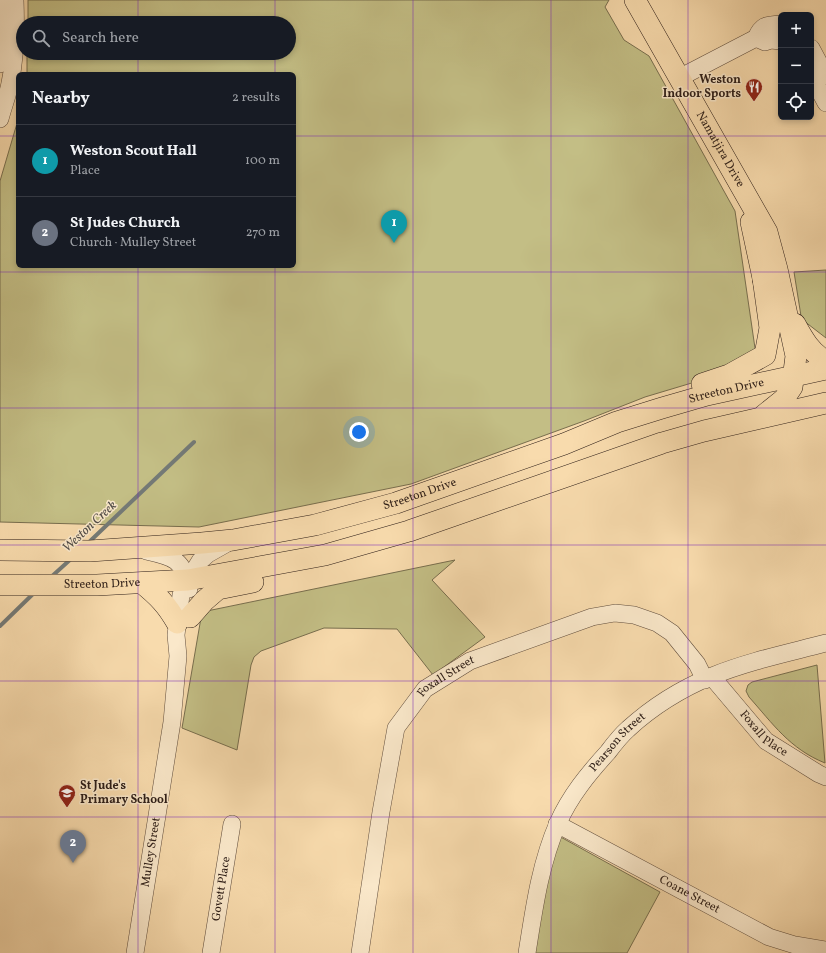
<!DOCTYPE html>
<meta charset="utf-8">
<style>
body{margin:0;font-family:Vollkorn,serif;background:#20242c;color:#f1f3f6}
.controls{position:absolute;right:12px;top:12px;display:grid;overflow:hidden;border-radius:6px;box-shadow:0 2px 6px #0003}
.controls button{width:36px;height:36px;display:grid;place-items:center;padding:0;border:0;border-bottom:1px solid #363941;background:#171b24;color:#f1f3f6;font:20px sans-serif}
.you{position:absolute;left:359px;top:432px;width:14px;height:14px;margin:-10px;border:3px solid #fff;border-radius:50%;background:#1a73e8;box-shadow:0 0 0 6px #1a73e833}
.badge{display:grid;place-items:center;width:26px;height:26px;border-radius:50%;background:#7c3aed;color:#fff;font-size:13px;font-weight:700}
.pin{position:absolute;translate:-50% -33px;filter:drop-shadow(0 1px 2px #0008)}
.pin::after{content:'';position:absolute;top:21px;width:14px;height:12px;background:inherit;clip-path:polygon(0 0,100% 0,50% 100%)}
.list{margin:0;padding:0;list-style:none}
h2{display:flex;justify-content:space-between;align-items:center;height:52px;margin:0;padding:0 16px;font-size:17px}
h2 small{font-size:13px;font-weight:400;color:#9ea1a6}
.list li{display:grid;grid-template-columns:26px 1fr auto;gap:12px;align-items:center;box-sizing:border-box;height:72px;padding:0 16px;border-top:1px solid #363941}
.list b{display:block;font-size:15px;white-space:nowrap}
.list p{margin:0;font-size:13px;white-space:nowrap;color:#9ea1a6}
.list em{font-size:13px;font-style:normal;color:#9ea1a6}
.icon{flex:none;width:22px;height:22px;fill:none;stroke:currentColor;stroke-width:2;stroke-linecap:round;stroke-linejoin:round}
.map{position:relative;flex:none;width:826px;height:953px;overflow:hidden}
.search{position:absolute;background:#171b24;box-shadow:0 2px 6px #0003;left:16px;top:16px;width:280px;height:44px;display:flex;align-items:center;gap:10px;box-sizing:border-box;padding:0 14px;border-radius:22px;color:#9ea1a6;font-size:15px}
.panel{position:absolute;background:#171b24;box-shadow:0 2px 6px #0003;left:16px;top:72px;width:280px;height:196px;border-radius:6px}
.map>svg:first-child{display:block}
.green{fill:#c3be85;stroke:#786e4e}
.lines{fill:none;stroke-linecap:round;stroke-linejoin:round}
.stream{stroke:#747a77;stroke-width:4}
.minor-casing{stroke:#604d3d;stroke-width:18}
.major-casing{stroke:#2d1e18;stroke-width:22}
.minor{stroke:#fae8ca;stroke-width:17}
.major{stroke:#f8dbad;stroke-width:21}
.grid{fill:none;stroke:#7b2cbf;stroke-width:1;stroke-opacity:0.55}
.labels{text-anchor:middle;dominant-baseline:central;stroke-width:3;stroke-linejoin:round;paint-order:stroke}
.poi-label{font-size:12px;font-weight:bold;fill:#2d1e18;stroke:#fae8ca;text-anchor:end}
.street-label{font-size:12px;fill:#2d1e18;stroke:#fae8ca}
.water-label{font-size:13px;font-style:italic;fill:#514c48;stroke:#fae8ca}
</style>
<div class="map">
<svg width="826" height="953" viewBox="0 0 826 953">
<rect width="100%" height="100%" fill="#f8dbad"/>
<filter id="stains"><feTurbulence type="fractalNoise" baseFrequency=".005" numOctaves="4"/><feColorMatrix values="0 0 0 0 .2 0 0 0 0 .09 0 0 0 0 .02 0 0 0 .5 -.17"/></filter>
<radialGradient id="worn" r=".72"><stop offset=".6" stop-color="#630" stop-opacity="0"/><stop offset="1" stop-color="#630" stop-opacity=".3"/></radialGradient>
<path class="green" d="M28,0H609L605,7L624,40L649,56L735,211L756,355L725,373L645,397L584,421L411,484L199,527L0,522V181L18,120V266H294V74H27V53H289V23H28Z
M826,270V338L804,321L801,316L794,272Z
M455,560L432,580L485,637L433,675L397,629L324,628L261,651L254,657L251,665L237,750L182,728L202,612Z
M817,665L825,763C790,749 773,724 749,697L746,691L748,685L752,682Z
M557,835L660,892L627,953H533Z"/>
<g class="lines">
<path class="stream" d="M87,544L194,442
M50,578L72,558
M0,626L35,592"/>
<g class="minor-casing">
<g id="minor">
<path d="M0,1C3,21 3,44 0,64"/>
<path d="M756,38L765,42L771,40L781,41"/>
<path d="M811,48L826,76"/>
<path d="M811,75L826,103"/>
<path d="M679,78L756,38C762,24 767,25 781,24"/>
<path d="M0,119C3,107 8,95 10,83C16,56 16,27 15,0"/>
<path d="M146,551C173,557 184,559 189,589"/>
<path id="s1" d="M712,677L766,741L819,774L826,777"/>
<path id="s2" d="M557,824L769,937L795,945L826,950"/>
<path id="s3" d="M135,953L172,722L178,656L176,635L181,595L188,580L200,561L208,554L231,541"/>
<path id="s4" d="M211,953L232,824"/>
<path id="s5" d="M360,953L381,812L396,728L425,689L470,661L592,617L615,613L634,615L657,623L672,633L697,664L705,680"/>
<path id="s6" d="M527,953C534,909 540,864 558,823C570,796 588,774 608,752C614,744 620,736 628,729C652,707 683,688 712,676C749,661 788,653 826,643"/>
</g>
</g>
<g class="major-casing">
<g id="major">
<path id="s7" d="M635,0L767,232L777,269L796,356L792,387L784,399L764,415"/>
<path d="M751,222L766,292"/>
<path d="M795,324C803,339 811,353 826,361"/>
<path d="M702,384L729,375L765,355L770,328L763,278"/>
<path id="s8" d="M0,550L90,551L202,543L233,540L315,525L396,503L564,444L617,422L662,408L707,395L826,369"/>
<path d="M142,583C158,596 167,605 177,623"/>
<path id="s9" d="M0,585H97L188,580L325,555L409,531L662,443L704,431L826,403"/>
<path d="M190,617L204,601L218,589L253,582"/>
</g>
</g>
<use href="#minor" class="minor"/>
<use href="#major" class="major"/>
</g>
<path class="grid" d="M138,0V23M275,0V23M413,0V953M551,0V953M688,0V953M138,53V74M275,53V74M0,136H18M294,136H826M138,266V953M275,266V953M0,272H826M0,408H826M0,545H826M0,681H826M0,817H826"/>
<defs>
<g id="restaurant-pin" transform="scale(0.9)"><path d="M0 17L-7.5 6A9.5 9.5 0 1 1 7.5 6Z" fill="#8f2418" stroke="#fae8ca"/><path d="M-5-6h1v4h1v-4h1v4h1v-4h1v5L-1.5 .5V6h-2V.5L-5-1ZM5-6V6H3V1.5H1.5Q1.5-4 5-6Z" fill="#fff"/></g>
<g id="school-pin" transform="scale(0.9)"><path d="M0 17L-7.5 6A9.5 9.5 0 1 1 7.5 6Z" fill="#8f2418" stroke="#fae8ca"/><path d="M0-5L7-2L0 1L-7-2ZM-4 1L0 2.5L4 1V4Q0 6-4 4Z" fill="#fff"/></g>
</defs>
<g fill-rule="evenodd">
<use href="#restaurant-pin" x="754" y="87"/>
<use href="#school-pin" x="67" y="793"/>
</g>
<g class="labels">
<g class="poi-label">
<text x="741" y="80">Weston<tspan x="741" dy="14">Indoor Sports</tspan></text>
<text x="80" y="786" text-anchor="start">St Jude's<tspan x="80" dy="14">Primary School</tspan></text>
</g>
<g class="street-label">
<text stroke="none"><textPath href="#s7" startOffset="172">Namatjira Drive</textPath></text>
<text stroke="none"><textPath href="#s8" startOffset="750">Streeton Drive</textPath></text>
<text stroke="none"><textPath href="#s8" startOffset="426">Streeton Drive</textPath></text>
<text stroke="none"><textPath href="#s9" startOffset="102">Streeton Drive</textPath></text>
<text stroke="none"><textPath href="#s5" startOffset="301">Foxall Street</textPath></text>
<text stroke="none"><textPath href="#s1" startOffset="77">Foxall Place</textPath></text>
<text stroke="none"><textPath href="#s6" startOffset="235">Pearson Street</textPath></text>
<text stroke="none"><textPath href="#s3" startOffset="102">Mulley Street</textPath></text>
<text stroke="none"><textPath href="#s4" startOffset="65">Govett Place</textPath></text>
<text stroke="none"><textPath href="#s2" startOffset="150">Coane Street</textPath></text>
</g>
<g class="water-label">
<text transform="translate(90 527) rotate(-43)">Weston Creek</text>
</g>
</g>
<rect width="100%" height="100%" filter="url(#stains)"/>
<rect width="100%" height="100%" fill="url(#worn)"/>
</svg>
<div class="controls">
<button>+</button>
<button>−</button>
<button><svg class="icon" aria-label="locate" viewBox="0 0 24 24"><circle cx="12" cy="12" r="6"/><path d="M12 2v4M12 18v4M2 12h4M18 12h4"/></svg></button>
</div>
<div class="you"></div>
<div class="pin badge" style="left:394px;top:243px;background:#0f9aa8">1</div>
<div class="pin badge" style="left:73px;top:863px;background:#6b7280">2</div>
<div class="search"><svg class="icon" aria-label="search" viewBox="0 0 24 24"><circle cx="10" cy="10" r="6"/><path d="M15 15l6 6"/></svg>Search here</div>
<section class="panel">
<h2>Nearby<small>2 results</small></h2>
<ul class="list">
<li><span class="badge" style="background:#0f9aa8">1</span><div><b>Weston Scout Hall</b><p>Place</p></div><em>100 m</em></li>
<li><span class="badge" style="background:#6b7280">2</span><div><b>St Judes Church</b><p>Church · Mulley Street</p></div><em>270 m</em></li>
</ul>
</section>
</div>
